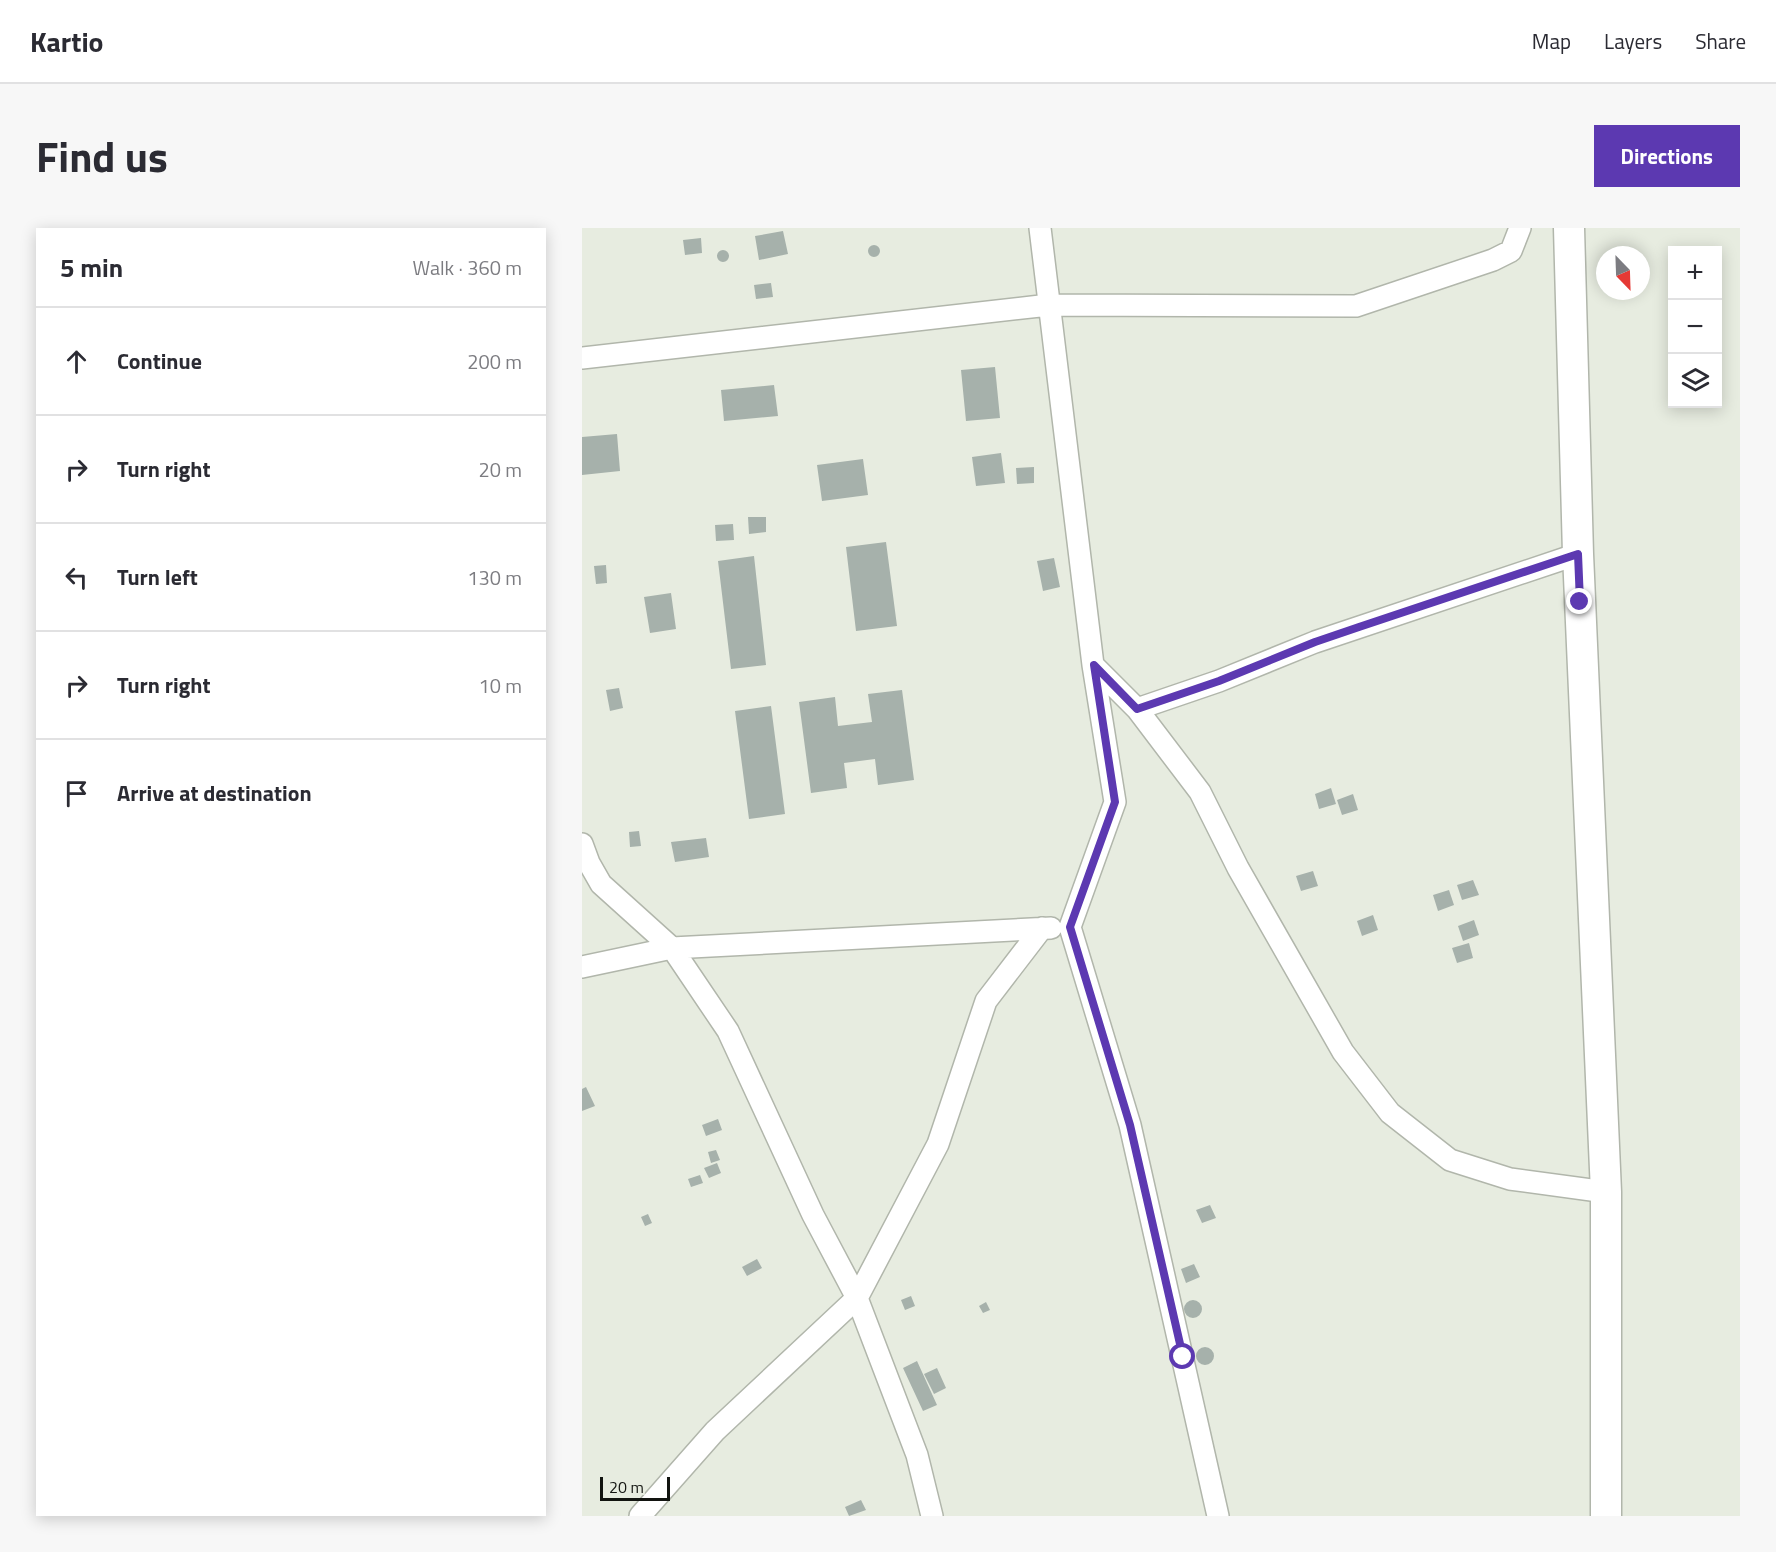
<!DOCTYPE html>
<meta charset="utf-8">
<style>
body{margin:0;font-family:"Titillium Web",sans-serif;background:#f7f7f7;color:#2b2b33}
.controls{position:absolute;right:18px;top:18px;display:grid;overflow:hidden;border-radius:0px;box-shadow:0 3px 15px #0003}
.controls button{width:54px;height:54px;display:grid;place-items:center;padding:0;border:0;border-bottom:2px solid #e1e1e2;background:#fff;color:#2b2b33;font:30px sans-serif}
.compass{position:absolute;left:1014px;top:18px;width:54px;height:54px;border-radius:50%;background:#fff;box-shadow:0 3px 15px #0003;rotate:157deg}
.scale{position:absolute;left:18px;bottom:15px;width:70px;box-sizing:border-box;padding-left:6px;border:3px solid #121410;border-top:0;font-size:16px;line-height:21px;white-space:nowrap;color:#121410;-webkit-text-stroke:4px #e7ece0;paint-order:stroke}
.stop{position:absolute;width:18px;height:18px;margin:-14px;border:4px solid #5c39b1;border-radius:50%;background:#fff}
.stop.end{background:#5c39b1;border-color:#fff;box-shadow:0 2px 6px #0008}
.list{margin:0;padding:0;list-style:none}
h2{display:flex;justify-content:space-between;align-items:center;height:78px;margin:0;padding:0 24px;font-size:26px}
h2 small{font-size:20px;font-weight:400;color:#7c7c81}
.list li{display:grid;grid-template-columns:39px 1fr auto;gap:18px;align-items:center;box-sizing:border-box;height:108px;padding:0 24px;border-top:2px solid #e1e1e2}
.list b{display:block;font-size:22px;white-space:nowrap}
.list em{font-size:20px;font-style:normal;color:#7c7c81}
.icon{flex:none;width:33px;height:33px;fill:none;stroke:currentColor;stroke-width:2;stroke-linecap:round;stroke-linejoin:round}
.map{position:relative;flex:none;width:1158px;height:1288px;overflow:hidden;border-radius:0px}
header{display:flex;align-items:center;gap:36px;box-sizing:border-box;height:84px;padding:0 30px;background:#fff;border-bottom:2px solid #e1e1e2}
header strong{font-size:28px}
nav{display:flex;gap:33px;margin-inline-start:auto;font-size:21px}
.intro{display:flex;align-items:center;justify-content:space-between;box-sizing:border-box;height:144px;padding:0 36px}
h1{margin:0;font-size:42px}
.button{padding:15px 27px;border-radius:0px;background:#5c39b1;color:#fff;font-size:21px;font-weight:700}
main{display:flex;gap:36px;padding:0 36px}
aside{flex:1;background:#fff;border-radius:0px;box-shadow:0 3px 15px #0003}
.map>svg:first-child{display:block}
.building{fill:#a6b1ab}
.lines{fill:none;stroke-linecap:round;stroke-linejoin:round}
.street-casing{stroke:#b1b6ab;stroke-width:24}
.secondary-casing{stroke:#b1b6ab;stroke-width:33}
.street{stroke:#fff;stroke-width:21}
.secondary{stroke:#fff;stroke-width:30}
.route{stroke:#5c39b1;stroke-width:8}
</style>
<header>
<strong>Kartio</strong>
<nav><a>Map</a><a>Layers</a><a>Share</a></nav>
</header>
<div class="intro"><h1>Find us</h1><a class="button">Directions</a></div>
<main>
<aside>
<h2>5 min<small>Walk · 360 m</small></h2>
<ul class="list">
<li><svg class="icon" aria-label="ahead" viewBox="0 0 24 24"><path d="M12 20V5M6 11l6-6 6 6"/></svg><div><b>Continue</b></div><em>200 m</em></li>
<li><svg class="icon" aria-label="right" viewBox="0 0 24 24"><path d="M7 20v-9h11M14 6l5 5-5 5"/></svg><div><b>Turn right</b></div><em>20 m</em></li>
<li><svg class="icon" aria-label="left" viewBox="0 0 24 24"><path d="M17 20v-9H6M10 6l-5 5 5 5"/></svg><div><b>Turn left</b></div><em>130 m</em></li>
<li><svg class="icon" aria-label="right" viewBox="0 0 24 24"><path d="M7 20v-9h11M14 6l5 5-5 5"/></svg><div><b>Turn right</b></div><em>10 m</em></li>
<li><svg class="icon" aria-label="arrive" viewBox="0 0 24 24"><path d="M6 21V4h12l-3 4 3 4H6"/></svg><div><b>Arrive at destination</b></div></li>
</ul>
</aside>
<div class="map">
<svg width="1158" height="1288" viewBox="0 0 1158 1288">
<rect width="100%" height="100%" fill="#e7ece0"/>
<path class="building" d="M201,3L206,26L177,32L173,8Z
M119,10L120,25L103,27L101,12Z
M286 23a6 6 0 1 1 12 0a6 6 0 1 1-12 0Z
M135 28a6 6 0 1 1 12 0a6 6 0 1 1-12 0Z
M189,55L191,69L174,71L172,57Z
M413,139L418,190L384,193L379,142Z
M192,157L196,188L142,193L139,162Z
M35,206L38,243L0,247V209Z
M419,225L423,255L394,258L390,229Z
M281,231L286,267L240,273L235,237Z
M452,239V255L435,256L434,240Z
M166,289H184V304L167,306Z
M151,296L152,312L134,313L133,297Z
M304,314L315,398L274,403L264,319Z
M172,328L184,437L149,441L136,333Z
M472,330L478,359L461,363L455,333Z
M24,337L25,355L14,356L12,338Z
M89,365L94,401L68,405L62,369Z
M37,460L41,480L28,483L24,462Z
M320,462L332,552L296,557L293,531L262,535L265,560L229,565L217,474L253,469L256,498L290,494L286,466Z
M189,478L203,586L167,591L153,483Z
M749,560L754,576L737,581L733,566Z
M771,566L776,582L760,587L755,572Z
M57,603L59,618L48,619L47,604Z
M124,610L127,629L93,634L89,614Z
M731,643L736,658L719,663L714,648Z
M891,652L897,667L880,672L875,657Z
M867,662L872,677L856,683L851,667Z
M791,687L796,702L780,708L775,693Z
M892,692L897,707L881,713L876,698Z
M887,715L891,730L875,735L870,720Z
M4,859L13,878L0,883V861Z
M136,891L140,902L124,908L120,897Z
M134,922L138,932L129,935L126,924Z
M135,935L139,945L127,950L122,940Z
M118,947L121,955L109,959L106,951Z
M628,977L634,990L620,995L614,982Z
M66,986L70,995L63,998L59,989Z
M175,1031L180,1040L165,1048L160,1039Z
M612,1036L618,1049L604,1055L599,1041Z
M329,1068L333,1078L323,1082L319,1072Z
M602 1081a9 9 0 1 1 18 0a9 9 0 1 1-18 0Z
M404,1074L408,1082L401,1085L397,1078Z
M614 1128a9 9 0 1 1 18 0a9 9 0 1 1-18 0Z
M335,1133L355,1177L341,1183L321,1140Z
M355,1140L364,1160L352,1166L342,1146Z
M279,1272L284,1282L267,1288L263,1279Z"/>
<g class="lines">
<g class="street-casing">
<path id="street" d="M458,0L511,437L533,574L488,699L548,897L636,1288
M0,130L467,77L774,78L911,32L929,23L938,0
M511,437L555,481L618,564L656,640L761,824L808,885L868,932L928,951L1024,964
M555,481L637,453L733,414L996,326
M0,616L7,635L19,656L90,720L146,803L231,987L275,1070L335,1227L350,1288
M0,739L90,720L469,700
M58,1288L133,1203L275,1070L356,916L404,773L460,700"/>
</g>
<g class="secondary-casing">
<path id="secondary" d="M987,0L996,326L1024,964V1288"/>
</g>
<use href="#street" class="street"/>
<use href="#secondary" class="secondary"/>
</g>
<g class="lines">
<path class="route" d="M601,1129L548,897L488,699L533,574L512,437L555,481L637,453L733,414L777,399L996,326L998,374"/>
</g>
</svg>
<div class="controls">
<button>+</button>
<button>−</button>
<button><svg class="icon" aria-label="layers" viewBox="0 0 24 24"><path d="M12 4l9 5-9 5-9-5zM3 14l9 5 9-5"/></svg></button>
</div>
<svg class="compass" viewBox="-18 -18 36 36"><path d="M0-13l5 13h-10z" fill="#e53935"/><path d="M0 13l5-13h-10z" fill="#7c7c81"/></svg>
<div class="scale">20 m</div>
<div class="stop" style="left:601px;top:1129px"></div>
<div class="stop end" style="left:998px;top:374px"></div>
</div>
</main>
